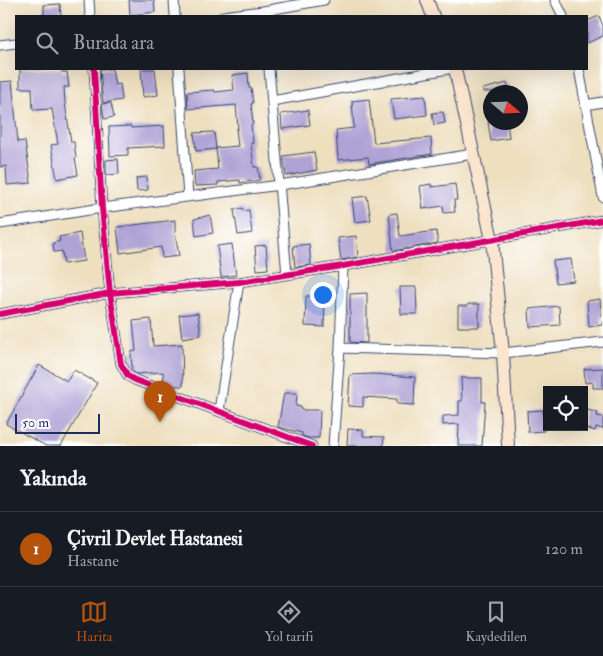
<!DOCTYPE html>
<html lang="tr">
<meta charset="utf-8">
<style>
body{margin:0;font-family:"IM FELL Double Pica",serif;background:#242831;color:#f1f3f6}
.controls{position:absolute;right:15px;bottom:15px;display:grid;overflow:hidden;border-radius:0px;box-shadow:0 5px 20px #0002}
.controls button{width:45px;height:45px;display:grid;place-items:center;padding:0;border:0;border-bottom:1px solid #363941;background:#171b24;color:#f1f3f6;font:25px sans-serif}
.compass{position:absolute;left:483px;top:85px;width:45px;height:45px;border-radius:50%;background:#171b24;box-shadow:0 5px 20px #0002;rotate:109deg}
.scale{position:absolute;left:15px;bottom:12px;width:85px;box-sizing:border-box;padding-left:5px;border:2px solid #1b2f5e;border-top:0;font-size:14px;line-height:18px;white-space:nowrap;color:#1b2f5e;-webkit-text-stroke:4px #fff;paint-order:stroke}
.you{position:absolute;left:322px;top:294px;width:18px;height:18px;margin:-12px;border:4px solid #fff;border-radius:50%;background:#1a73e8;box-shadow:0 0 0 8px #1a73e833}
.badge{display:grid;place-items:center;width:32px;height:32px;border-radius:50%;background:#b45309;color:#fff;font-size:16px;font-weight:700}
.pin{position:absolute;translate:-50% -41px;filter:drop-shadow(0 1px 2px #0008)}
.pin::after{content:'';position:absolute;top:26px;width:18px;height:15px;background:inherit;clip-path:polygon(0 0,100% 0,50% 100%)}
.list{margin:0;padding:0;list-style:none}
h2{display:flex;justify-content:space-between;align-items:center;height:65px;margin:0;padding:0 20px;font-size:21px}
h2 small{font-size:16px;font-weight:400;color:#9ea1a6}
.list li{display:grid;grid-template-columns:32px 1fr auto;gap:15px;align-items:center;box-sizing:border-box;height:75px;padding:0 20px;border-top:1px solid #363941}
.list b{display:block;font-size:19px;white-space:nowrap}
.list p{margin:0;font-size:16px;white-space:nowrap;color:#9ea1a6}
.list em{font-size:16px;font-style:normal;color:#9ea1a6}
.icon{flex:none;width:28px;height:28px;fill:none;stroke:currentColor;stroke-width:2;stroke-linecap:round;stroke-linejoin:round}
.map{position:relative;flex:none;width:603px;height:446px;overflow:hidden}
.search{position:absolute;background:#171b24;box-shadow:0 5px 20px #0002;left:15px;right:15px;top:15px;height:55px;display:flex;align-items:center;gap:12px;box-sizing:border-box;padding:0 18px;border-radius:0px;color:#9ea1a6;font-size:19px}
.sheet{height:140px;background:#171b24}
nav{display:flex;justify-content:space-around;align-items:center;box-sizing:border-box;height:70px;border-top:1px solid #363941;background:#171b24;font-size:14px;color:#9ea1a6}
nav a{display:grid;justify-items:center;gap:2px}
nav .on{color:#b45309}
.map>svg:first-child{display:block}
.building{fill:#afa2d5}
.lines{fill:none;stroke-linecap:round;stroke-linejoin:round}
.street-casing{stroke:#3b496d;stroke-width:11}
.secondary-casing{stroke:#3b496d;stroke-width:14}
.street{stroke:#fff;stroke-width:9}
.secondary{stroke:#fbe5cf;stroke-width:12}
.cycleway-casing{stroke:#fff;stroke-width:9}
.cycleway{stroke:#d6006c;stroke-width:6}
</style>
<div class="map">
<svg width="603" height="446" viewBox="0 0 603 446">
<rect width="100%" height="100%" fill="#fff"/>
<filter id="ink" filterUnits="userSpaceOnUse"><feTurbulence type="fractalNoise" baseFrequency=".02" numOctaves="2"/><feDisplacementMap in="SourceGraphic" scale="10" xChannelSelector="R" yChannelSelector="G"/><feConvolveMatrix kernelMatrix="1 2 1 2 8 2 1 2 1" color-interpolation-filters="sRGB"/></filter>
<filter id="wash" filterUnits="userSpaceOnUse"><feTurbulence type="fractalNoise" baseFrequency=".0096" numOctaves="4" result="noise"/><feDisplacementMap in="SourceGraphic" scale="20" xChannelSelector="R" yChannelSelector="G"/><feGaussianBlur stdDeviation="1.12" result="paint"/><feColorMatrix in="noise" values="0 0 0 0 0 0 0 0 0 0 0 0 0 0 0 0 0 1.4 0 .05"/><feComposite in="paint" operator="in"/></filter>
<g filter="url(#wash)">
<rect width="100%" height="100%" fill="#eedfbf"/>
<g id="blocks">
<path class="building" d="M129,0H154L155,12L130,15Z
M60,4L61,16H44V5Z
M599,16L603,26V36L587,43V21Z
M20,69H62V72H67L69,87H64L65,103L71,142H74L76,158H75L78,175L57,179L51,145L58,144L52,109L33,110L32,88H20Z
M100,69H112L115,85L120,84L122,100L103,103Z
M141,69H155L158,95L143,97Z
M248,73L249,88H251L253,103L251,104L253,124L251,125L253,143H251L254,167H258L260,180L240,183V180L218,182V185L195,186L194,171L218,169L216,148L238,146L236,129H238L236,105L188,109L187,92L214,90L215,92L234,90L232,75Z
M12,81L18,142L25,141L31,183L7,185L6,166L0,167V82Z
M507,83L510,92H483V89Z
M425,96L427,115L394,119L391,99Z
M369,99L374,143L431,138L432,154L369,164L368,157L338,160L336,130L354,128L352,101Z
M111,103L114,117L104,119L102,104Z
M308,110L310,125L282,129L281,114Z
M443,112L445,123L434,125L432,113Z
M488,122H507L509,138L491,141Z
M131,126V128L164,126L165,146L128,148V155L110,156L109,127Z
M214,132L216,149L196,151L194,133Z
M314,152L317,170L286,176L283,156Z
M118,159L119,174L106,175V160Z
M147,177L148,190L137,191L136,178Z
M431,184L432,187L455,184L457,200H454L455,212L444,213L443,206L423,209L420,186Z
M367,196L371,220L355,222L352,198Z
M243,208V211L249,210L252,233L238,235L234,210Z
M397,213L400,236L436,231L438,243L393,251L389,214Z
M210,215L213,233L196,236L194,219Z
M175,220V232L179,256L162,258L161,247L120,253L117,227Z
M80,233L84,261L64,264L62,251L54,252L53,243L60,241L59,237Z
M356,236L358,257L341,260L338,238Z
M232,244L236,275L221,277L217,246Z
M309,244L311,265L295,267L293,246Z
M266,245L268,269L257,270L255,246Z
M571,259L574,281L556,283L553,261Z
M400,287H416L417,314H401Z
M367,293V343L350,342V294Z
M306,296H317V299L325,300L324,327L305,326Z
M600,299L602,325L589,327L587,301Z
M468,304H479V327H458V306H468Z
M559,306L560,325L530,327L529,309Z
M198,313L201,335L182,338L179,315Z
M151,319L153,346L182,344L183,386H169L164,384L163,372L136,374L132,370L131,352L136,351L133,321Z
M39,365L67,381L74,370L97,383L61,446H46L6,424Z
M603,368V388H593V382L585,383L584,369Z
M373,374L415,377L414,405L397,404V399L363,397V407L348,406L350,375Z
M461,378H482V402H485L482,446H458L459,424L443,425V416L459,415V401H462Z
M284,393H297L296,406L301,407V410H320L319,438H309L302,436V433L278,427Z
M543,410L544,431L528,432L527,411Z
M588,410L598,413L597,416L603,417V429L596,427L595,431L584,428V411Z
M348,429L363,430V436L384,437L383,446H347Z"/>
</g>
</g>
<g filter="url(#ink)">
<use href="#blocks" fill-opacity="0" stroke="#3b496d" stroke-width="1"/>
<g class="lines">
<g class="street-casing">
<path id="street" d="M89,0L90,16
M174,0L175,16
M555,0L563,16
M223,16L263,11L324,0
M0,45L16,43
M94,69L102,208L110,293L121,364L128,376L135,380L312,446
M179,69L188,197
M269,69L287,275
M579,69L603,197
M272,101L448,69
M585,105L603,102
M0,224L102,208L280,185L473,154
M0,314L110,293L239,282L343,266L603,220
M340,348L503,353L603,342
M219,411L239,282
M333,446L340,348L343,266"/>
</g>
<g class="secondary-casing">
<path id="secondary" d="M427,0L433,16
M455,69L492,240L503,353L508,446"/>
</g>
<use href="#street" class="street"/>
<use href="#secondary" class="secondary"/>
<g class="cycleway-casing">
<path id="cycleway" d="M94,69L102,208L110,293L121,364L128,376L135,380L312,446
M0,314L110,293L239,282L343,266L603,220"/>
</g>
<use href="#cycleway" class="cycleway"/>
</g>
</g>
</svg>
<div class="controls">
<button><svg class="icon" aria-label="locate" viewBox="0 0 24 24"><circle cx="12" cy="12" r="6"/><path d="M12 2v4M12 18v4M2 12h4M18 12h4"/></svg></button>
</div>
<svg class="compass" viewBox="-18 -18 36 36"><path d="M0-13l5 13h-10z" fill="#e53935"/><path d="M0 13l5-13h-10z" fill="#9ea1a6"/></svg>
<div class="scale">50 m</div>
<div class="you"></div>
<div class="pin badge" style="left:160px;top:422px">1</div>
<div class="search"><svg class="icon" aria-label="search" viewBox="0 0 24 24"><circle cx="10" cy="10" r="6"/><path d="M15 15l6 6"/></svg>Burada ara</div>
</div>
<section class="sheet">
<h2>Yakında<small></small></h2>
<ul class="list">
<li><span class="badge">1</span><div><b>Çivril Devlet Hastanesi</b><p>Hastane</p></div><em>120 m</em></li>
</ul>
</section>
<nav>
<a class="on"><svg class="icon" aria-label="map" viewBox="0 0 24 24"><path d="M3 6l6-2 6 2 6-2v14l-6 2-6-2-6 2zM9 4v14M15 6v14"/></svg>Harita</a>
<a><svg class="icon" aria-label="directions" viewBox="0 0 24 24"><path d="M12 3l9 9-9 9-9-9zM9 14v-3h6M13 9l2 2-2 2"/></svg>Yol tarifi</a>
<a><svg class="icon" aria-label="saved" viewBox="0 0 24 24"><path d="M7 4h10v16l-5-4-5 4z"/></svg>Kaydedilen</a>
</nav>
